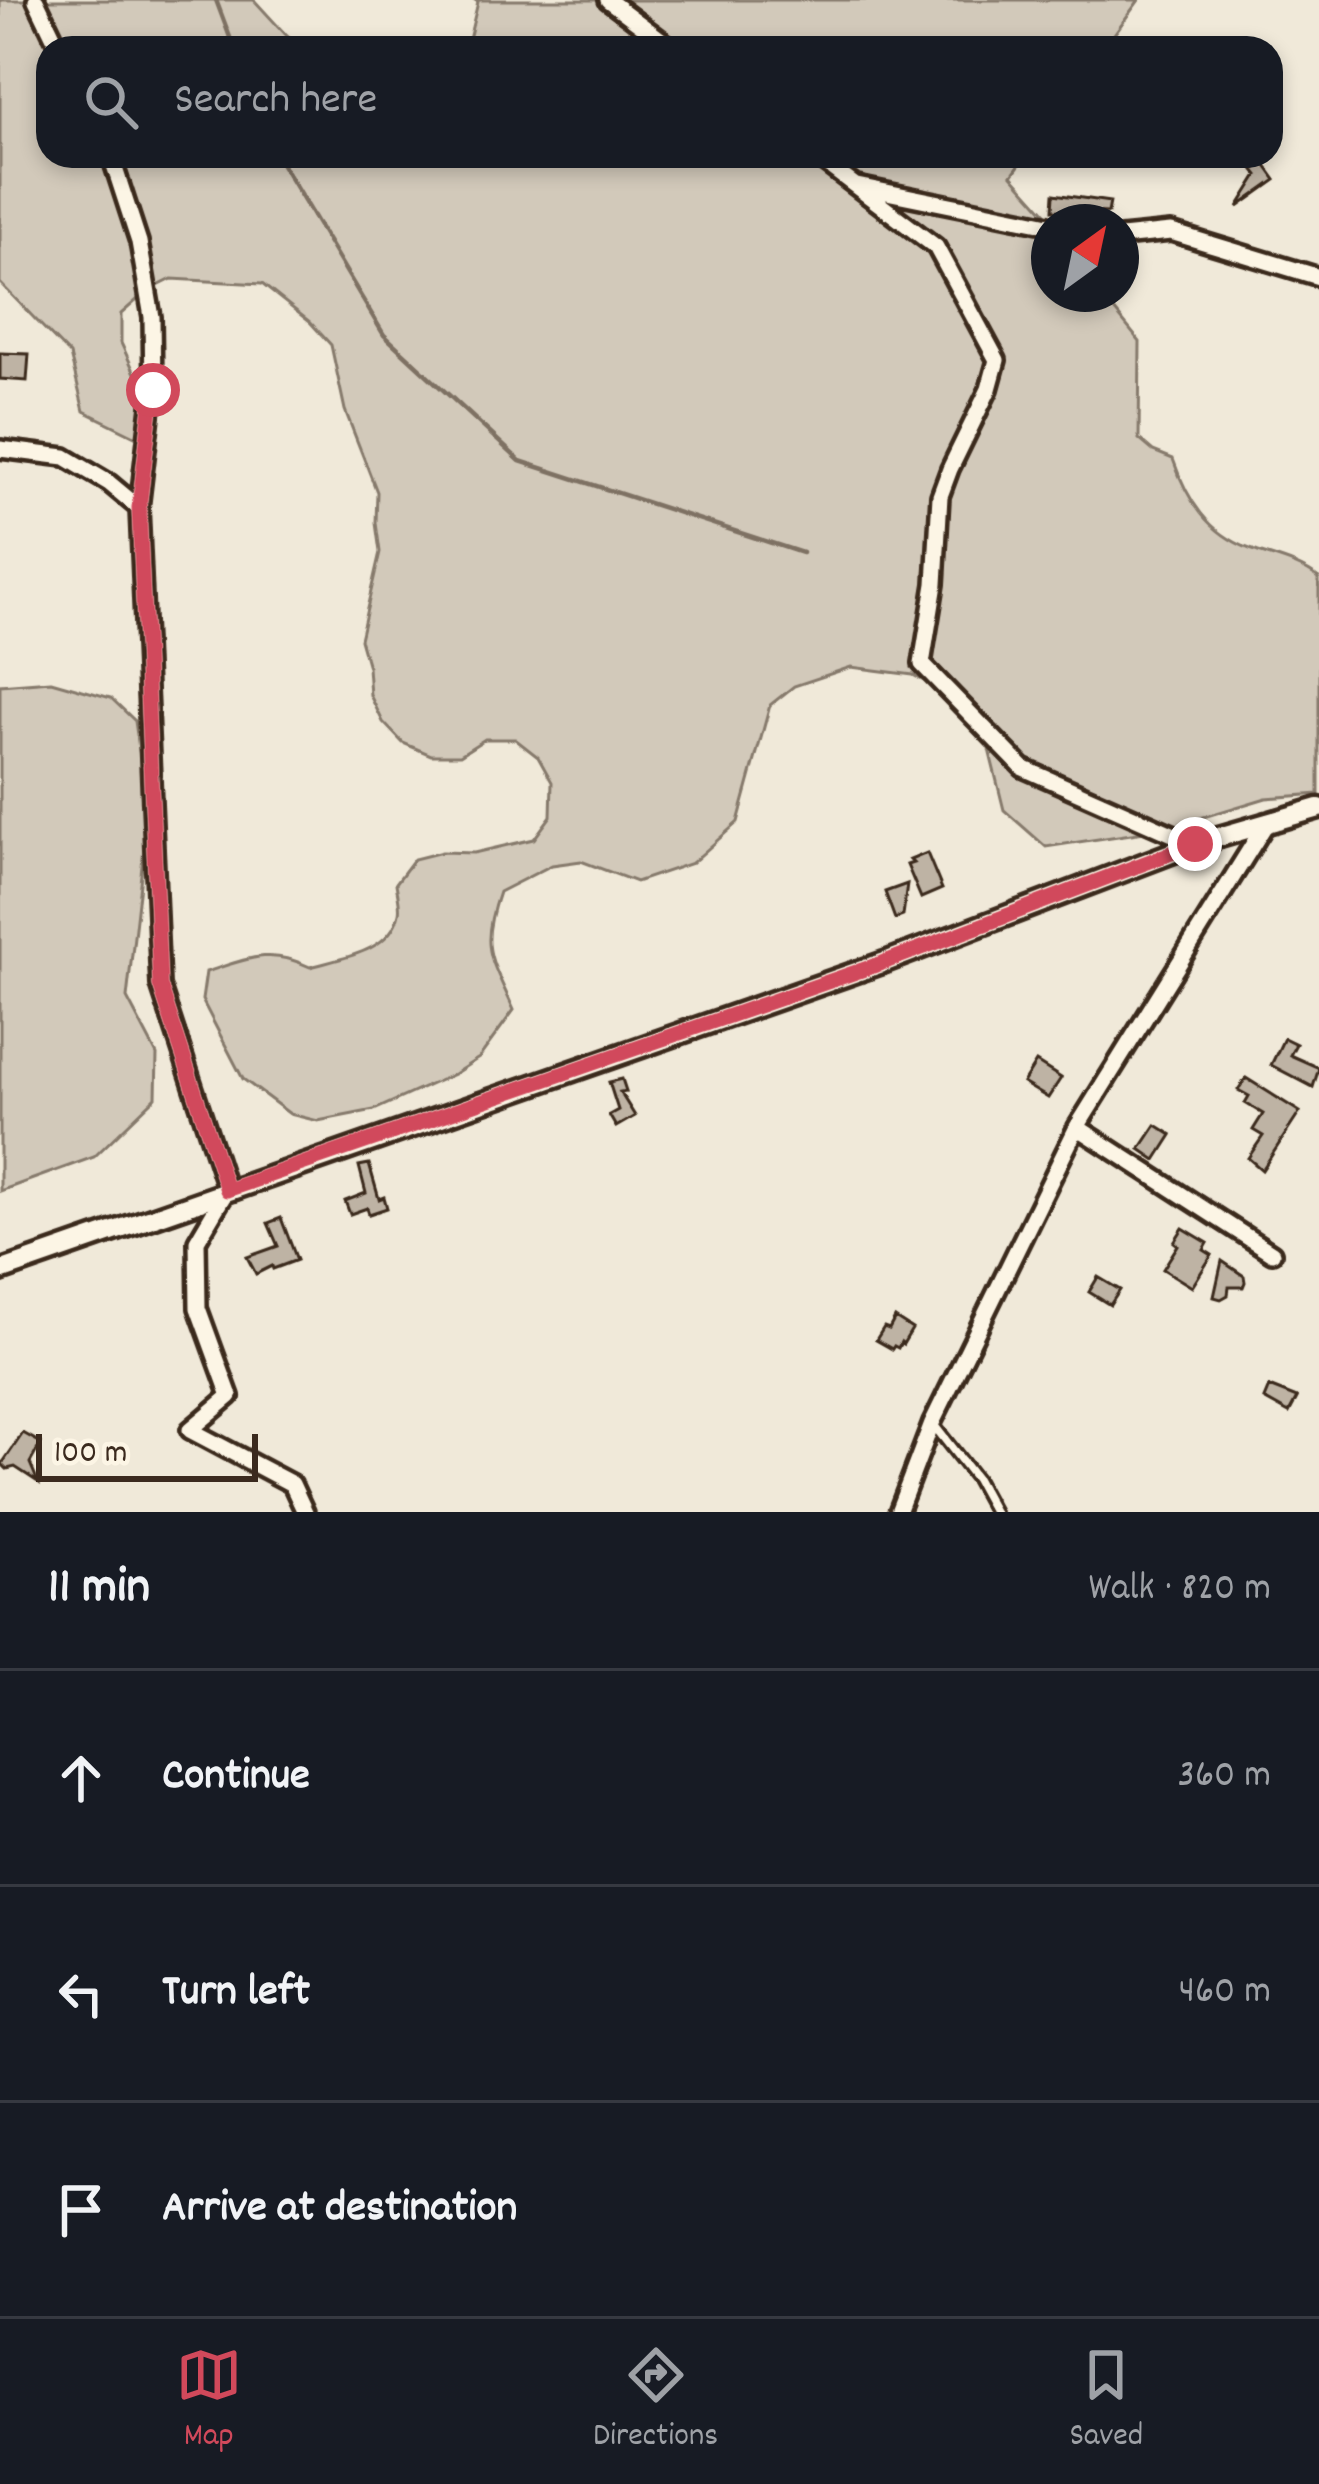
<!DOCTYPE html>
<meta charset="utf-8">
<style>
body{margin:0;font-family:Dekko,sans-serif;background:#20242c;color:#f1f3f6}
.compass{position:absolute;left:1031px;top:204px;width:108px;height:108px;border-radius:50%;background:#171b24;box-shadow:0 6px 18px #0003;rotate:33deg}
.scale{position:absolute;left:36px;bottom:30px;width:222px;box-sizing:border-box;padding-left:12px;border:6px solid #3b2a1e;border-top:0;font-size:33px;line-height:42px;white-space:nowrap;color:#3b2a1e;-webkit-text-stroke:9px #fcf5e5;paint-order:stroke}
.stop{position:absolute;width:36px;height:36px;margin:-27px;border:9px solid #d1495b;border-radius:50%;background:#fff}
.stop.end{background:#d1495b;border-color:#fff;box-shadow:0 3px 12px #0008}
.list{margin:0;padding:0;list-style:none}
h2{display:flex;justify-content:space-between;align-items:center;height:156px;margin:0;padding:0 48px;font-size:51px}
h2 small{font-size:39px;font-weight:400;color:#9ea1a6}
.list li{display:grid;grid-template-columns:78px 1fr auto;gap:36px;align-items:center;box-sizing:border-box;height:216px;padding:0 48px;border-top:3px solid #363941}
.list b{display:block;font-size:45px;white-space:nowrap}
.list em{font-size:39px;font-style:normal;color:#9ea1a6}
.icon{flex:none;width:66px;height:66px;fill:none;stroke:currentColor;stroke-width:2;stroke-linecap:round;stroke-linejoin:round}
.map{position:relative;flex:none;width:1319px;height:1512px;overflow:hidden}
.search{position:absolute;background:#171b24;box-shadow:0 6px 18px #0003;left:36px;right:36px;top:36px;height:132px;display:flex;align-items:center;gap:30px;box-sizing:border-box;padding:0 42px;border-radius:36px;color:#9ea1a6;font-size:45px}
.sheet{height:804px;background:#171b24}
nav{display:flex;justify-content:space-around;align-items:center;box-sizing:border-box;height:168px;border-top:3px solid #363941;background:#171b24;font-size:33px;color:#9ea1a6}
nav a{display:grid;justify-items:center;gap:6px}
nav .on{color:#d1495b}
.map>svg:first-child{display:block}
.green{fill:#d2c9ba;stroke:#867a6c;stroke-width:3}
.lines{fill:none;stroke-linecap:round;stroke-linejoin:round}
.stream{stroke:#7e7163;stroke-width:4.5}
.building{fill:#beb3a4;stroke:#3b2a1e;stroke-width:3}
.service-casing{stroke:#3b2a1e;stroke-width:16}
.minor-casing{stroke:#3b2a1e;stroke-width:24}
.tertiary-casing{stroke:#3b2a1e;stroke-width:27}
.service{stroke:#fcf5e5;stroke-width:8}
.minor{stroke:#fcf5e5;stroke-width:15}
.tertiary{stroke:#fcf5e5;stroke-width:18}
.route{stroke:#d1495b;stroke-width:15}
</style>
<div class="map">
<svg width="1319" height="1512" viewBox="0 0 1319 1512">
<rect width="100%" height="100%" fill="#f0e9d9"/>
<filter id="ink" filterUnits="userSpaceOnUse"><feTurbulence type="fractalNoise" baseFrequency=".00833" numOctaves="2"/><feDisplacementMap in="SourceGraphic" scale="24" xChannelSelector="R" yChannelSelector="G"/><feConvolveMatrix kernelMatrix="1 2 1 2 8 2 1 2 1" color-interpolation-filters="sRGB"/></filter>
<g filter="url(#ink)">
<path class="green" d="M0,0H254L287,36L302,48H48V156H1026L1012,175L1054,222H1049V294H1101L1140,342L1139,439L1153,451L1173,459C1187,500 1208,533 1250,549C1274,558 1298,562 1319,578V794L1266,798L1164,829L1046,847L1004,810L983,725L964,703L913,675L851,667L794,686L770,705L738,822L692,863L636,882L581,861L552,865L499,892C479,949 491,958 514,1010L479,1058L454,1074L374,1110L318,1121L290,1114L243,1079L202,1000L206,972C247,959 269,947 310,967C342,958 391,952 399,913C401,905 397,892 396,883L414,859L442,852L474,853L534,839L551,816L552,782L538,757L515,739H485L460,755H431L403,743L383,722L370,695L368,667L360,639L380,552L376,523L377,492L345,410L331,345L310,322L262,284L172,279L146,292L121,314V343L146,397L139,438L84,411L70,355L0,283Z
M475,0H1139L1104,48H467L478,2Z
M51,681L111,698L135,721L148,813L127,998L157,1055L156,1097L94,1157L0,1191V685Z"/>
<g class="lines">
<path class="stream" d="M216,0L234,48
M277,156L384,335L520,461L802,553"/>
</g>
<path class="building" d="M1264,163L1276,180L1238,207L1258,175L1254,170Z
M1054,194L1110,202L1108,213L1053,210Z
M0,353L29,354L27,381L0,379Z
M927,853L942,889L921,898L907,865L913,863L910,860Z
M907,884L903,916L895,919L885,892Z
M1284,1038L1296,1044L1290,1055L1319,1068L1313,1087L1271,1065Z
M1036,1062L1061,1078L1048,1098L1023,1083Z
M1246,1078L1300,1112L1262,1170L1248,1158L1263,1136L1253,1130L1263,1114L1245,1103L1249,1096L1238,1090Z
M622,1079L626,1091L620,1092L635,1116L616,1127L609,1115L618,1110L609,1082Z
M1156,1125L1172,1135L1156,1160L1140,1149Z
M369,1164L379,1199L384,1197L387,1208L369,1214L367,1208L350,1214L345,1201L366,1193L359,1166Z
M281,1218L297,1260L273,1269L272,1266L256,1274L247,1257L278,1246L268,1223Z
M1183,1228L1208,1243L1204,1250L1212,1255L1192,1287L1163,1269L1178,1245L1174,1242Z
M1222,1261L1244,1276L1245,1282L1243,1287H1229L1228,1295L1221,1299L1214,1297Z
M1098,1277L1120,1290L1110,1305L1089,1292Z
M895,1318L912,1329L903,1344L901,1342L898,1348L894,1346L892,1349L876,1340L884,1327L889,1329Z
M1269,1387L1297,1398L1289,1413L1264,1399Z
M23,1433L41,1443L30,1463L38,1482L15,1467L7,1469L2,1464Z"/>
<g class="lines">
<g class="service-casing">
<path id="service" d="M933,1424L976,1479L994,1512"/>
</g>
<g class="minor-casing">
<path id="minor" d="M36,0L59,48
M608,0L672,48
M111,156L139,242L152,317L153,390L139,508L160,985L227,1190L197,1241L198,1308L230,1396L190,1430L292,1484L305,1512
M816,156L936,247L997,360L989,389L950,469L940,496L935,584L922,664L1023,768L1195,844
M857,186L1049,225
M1121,237L1171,232L1319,277
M0,449L65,457L109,483L139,508
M1077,1127L1272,1253
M898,1512L932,1423L1077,1127L1267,822"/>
</g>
<g class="tertiary-casing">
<path id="tertiary" d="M0,1271L885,962L1195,844L1319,808"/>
</g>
<use href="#service" class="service"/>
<use href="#minor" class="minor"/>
<use href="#tertiary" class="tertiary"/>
</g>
</g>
<g class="lines" filter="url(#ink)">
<path class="route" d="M153,390L139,508L160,985L227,1190L885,962L1195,844"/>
</g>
</svg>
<svg class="compass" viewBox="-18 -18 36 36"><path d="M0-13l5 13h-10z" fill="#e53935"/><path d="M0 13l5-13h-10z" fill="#9ea1a6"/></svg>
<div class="scale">100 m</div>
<div class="stop" style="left:153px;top:390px"></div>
<div class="stop end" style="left:1195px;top:844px"></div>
<div class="search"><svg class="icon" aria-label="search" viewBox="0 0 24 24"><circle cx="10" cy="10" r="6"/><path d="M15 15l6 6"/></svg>Search here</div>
</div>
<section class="sheet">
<h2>11 min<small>Walk · 820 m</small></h2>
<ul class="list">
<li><svg class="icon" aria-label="ahead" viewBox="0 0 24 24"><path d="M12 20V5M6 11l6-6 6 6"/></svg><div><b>Continue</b></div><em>360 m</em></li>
<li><svg class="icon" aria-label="left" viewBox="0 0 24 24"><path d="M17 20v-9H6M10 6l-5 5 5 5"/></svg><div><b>Turn left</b></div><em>460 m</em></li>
<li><svg class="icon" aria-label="arrive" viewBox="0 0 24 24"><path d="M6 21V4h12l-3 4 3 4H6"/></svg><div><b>Arrive at destination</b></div></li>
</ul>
</section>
<nav>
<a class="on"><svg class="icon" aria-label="map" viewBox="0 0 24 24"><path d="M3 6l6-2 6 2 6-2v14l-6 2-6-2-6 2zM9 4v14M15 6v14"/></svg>Map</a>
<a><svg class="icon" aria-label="directions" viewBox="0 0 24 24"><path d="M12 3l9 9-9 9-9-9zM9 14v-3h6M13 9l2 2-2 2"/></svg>Directions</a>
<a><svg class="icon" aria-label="saved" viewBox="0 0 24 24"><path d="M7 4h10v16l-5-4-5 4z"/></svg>Saved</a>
</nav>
